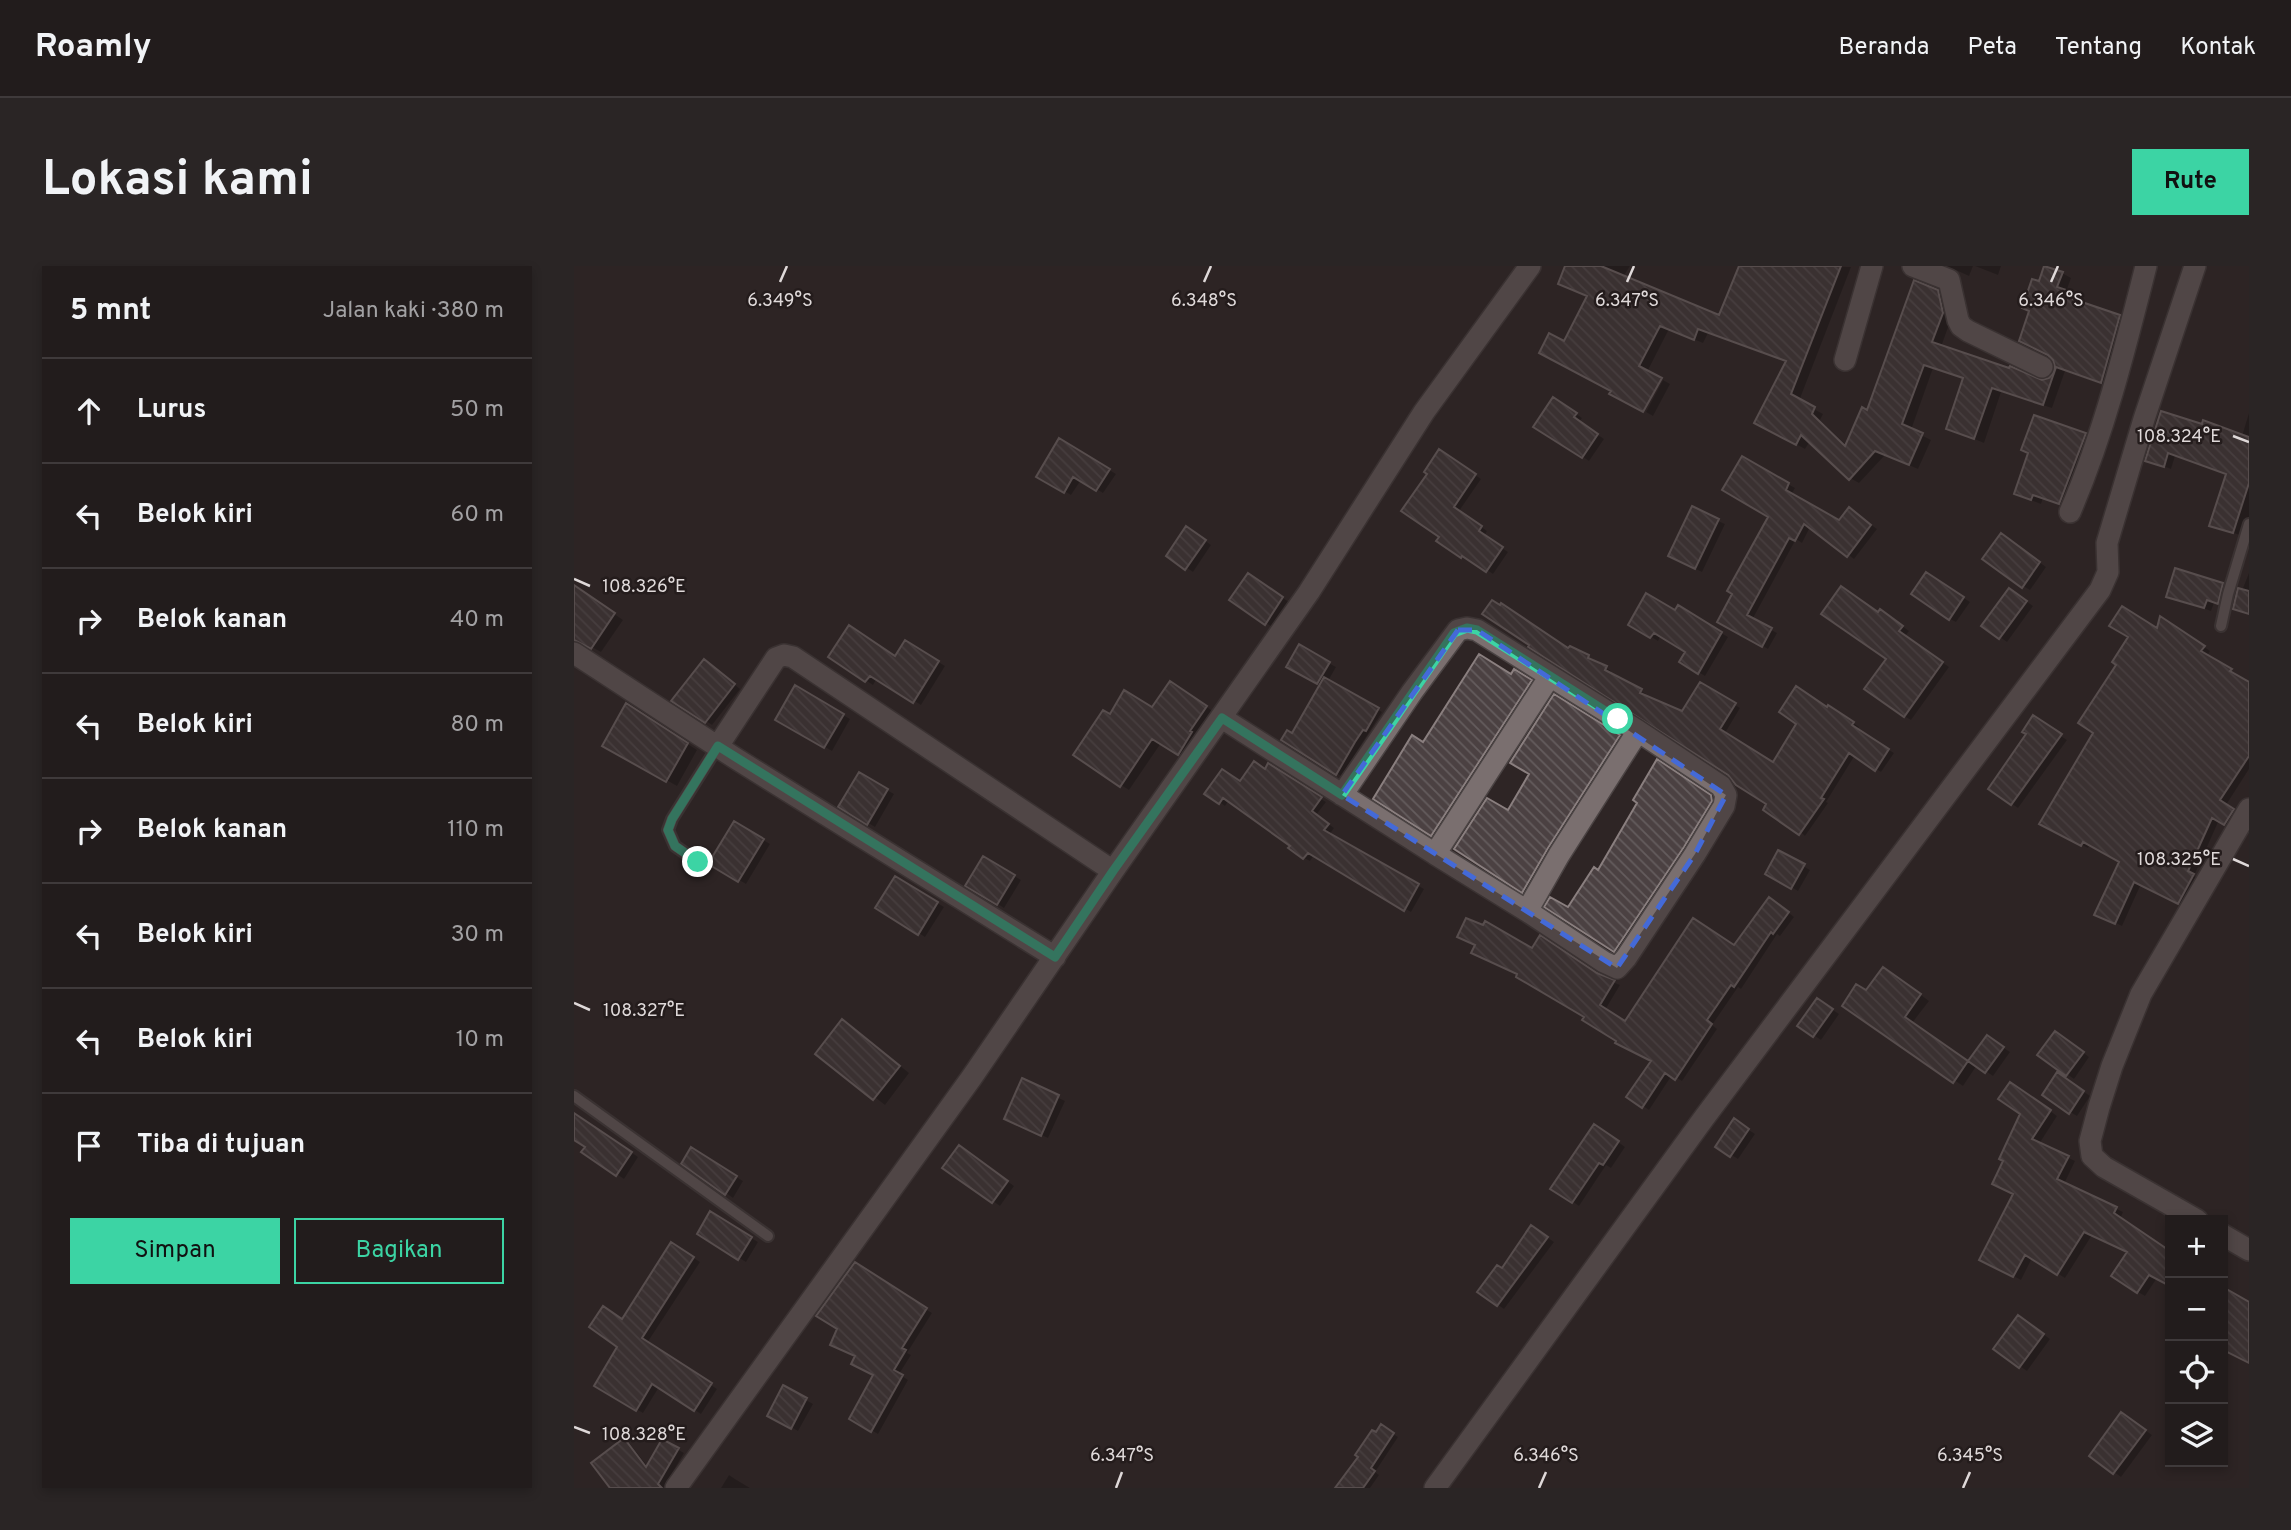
<!DOCTYPE html>
<html lang="id">
<meta charset="utf-8">
<style>
body{margin:0;font-family:Overpass,sans-serif;background:#2a2525;color:#f1f3f6}
.controls{position:absolute;right:21px;bottom:21px;display:grid;overflow:hidden;border-radius:0px;box-shadow:0 4px 10px #0003}
.controls button{width:63px;height:63px;display:grid;place-items:center;padding:0;border:0;border-bottom:2px solid #3f3a3b;background:#221c1c;color:#f1f3f6;font:35px sans-serif}
.stop{position:absolute;width:21px;height:21px;margin:-16px;border:5px solid #3cd4a4;border-radius:50%;background:#fff}
.stop.end{background:#3cd4a4;border-color:#fff;box-shadow:0 2px 7px #0008}
.list{margin:0;padding:0;list-style:none}
h2{display:flex;justify-content:space-between;align-items:center;height:91px;margin:0;padding:0 28px;font-size:30px}
h2 small{font-size:23px;font-weight:400;color:#a2a1a3}
.list li{display:grid;grid-template-columns:46px 1fr auto;gap:21px;align-items:center;box-sizing:border-box;height:105px;padding:0 28px;border-top:2px solid #3f3a3b}
.list b{display:block;font-size:26px;white-space:nowrap}
.list em{font-size:23px;font-style:normal;color:#a2a1a3}
.actions{display:flex;gap:14px;padding:21px 28px}
.actions a{flex:1;padding:16px 0;border:2px solid #3cd4a4;border-radius:0px;text-align:center;font-size:24px;color:#3cd4a4}
.actions .main{background:#3cd4a4;color:#111}
.icon{flex:none;width:38px;height:38px;fill:none;stroke:currentColor;stroke-width:2;stroke-linecap:round;stroke-linejoin:round}
.map{position:relative;flex:none;width:1675px;height:1222px;overflow:hidden;border-radius:0px}
header{display:flex;align-items:center;gap:42px;box-sizing:border-box;height:98px;padding:0 35px;background:#221c1c;border-bottom:2px solid #3f3a3b}
header strong{font-size:33px}
nav{display:flex;gap:38px;margin-inline-start:auto;font-size:24px}
.intro{display:flex;align-items:center;justify-content:space-between;box-sizing:border-box;height:168px;padding:0 42px}
h1{margin:0;font-size:49px}
.button{padding:18px 32px;border-radius:0px;background:#3cd4a4;color:#111;font-size:24px;font-weight:700}
main{display:flex;gap:42px;padding:0 42px}
aside{flex:1;background:#221c1c;border-radius:0px;box-shadow:0 4px 10px #0003}
.map>svg:first-child{display:block}
.shadow{fill:#0007}
.building{fill:url(#building-back-hatch);stroke:#8a7f7f;stroke-width:2}
.lines{fill:none;stroke-linecap:round;stroke-linejoin:round}
.lane-casing{stroke:#4a4343;stroke-width:14}
.street-casing{stroke:#4a4343;stroke-width:24}
.lane{stroke:#7a6f6f;stroke-width:10}
.street{stroke:#7a6f6f;stroke-width:21}
.route{stroke:#3cd4a4;stroke-width:9}
.marked{fill:none;stroke:#446ad8;stroke-width:5;stroke-dasharray:14 9;stroke-linejoin:round}
.ticks{fill:none;stroke:#dfd9d9;stroke-width:2.5}
.ticks-label{font-size:18px;text-anchor:middle;fill:#dfd9d9;stroke:#241c1c;stroke-width:5;stroke-linejoin:round;paint-order:stroke}
</style>
<header>
<strong>Roamly</strong>
<nav><a>Beranda</a><a>Peta</a><a>Tentang</a><a>Kontak</a></nav>
</header>
<div class="intro"><h1>Lokasi kami</h1><a class="button">Rute</a></div>
<main>
<aside>
<h2>5 mnt<small>Jalan kaki · 380 m</small></h2>
<ul class="list">
<li><svg class="icon" aria-label="ahead" viewBox="0 0 24 24"><path d="M12 20V5M6 11l6-6 6 6"/></svg><div><b>Lurus</b></div><em>50 m</em></li>
<li><svg class="icon" aria-label="left" viewBox="0 0 24 24"><path d="M17 20v-9H6M10 6l-5 5 5 5"/></svg><div><b>Belok kiri</b></div><em>60 m</em></li>
<li><svg class="icon" aria-label="right" viewBox="0 0 24 24"><path d="M7 20v-9h11M14 6l5 5-5 5"/></svg><div><b>Belok kanan</b></div><em>40 m</em></li>
<li><svg class="icon" aria-label="left" viewBox="0 0 24 24"><path d="M17 20v-9H6M10 6l-5 5 5 5"/></svg><div><b>Belok kiri</b></div><em>80 m</em></li>
<li><svg class="icon" aria-label="right" viewBox="0 0 24 24"><path d="M7 20v-9h11M14 6l5 5-5 5"/></svg><div><b>Belok kanan</b></div><em>110 m</em></li>
<li><svg class="icon" aria-label="left" viewBox="0 0 24 24"><path d="M17 20v-9H6M10 6l-5 5 5 5"/></svg><div><b>Belok kiri</b></div><em>30 m</em></li>
<li><svg class="icon" aria-label="left" viewBox="0 0 24 24"><path d="M17 20v-9H6M10 6l-5 5 5 5"/></svg><div><b>Belok kiri</b></div><em>10 m</em></li>
<li><svg class="icon" aria-label="arrive" viewBox="0 0 24 24"><path d="M6 21V4h12l-3 4 3 4H6"/></svg><div><b>Tiba di tujuan</b></div></li>
</ul>
<div class="actions"><a class="main">Simpan</a><a>Bagikan</a></div>
</aside>
<div class="map">
<svg width="1675" height="1222" viewBox="0 0 1675 1222">
<defs>
<pattern id="building-back-hatch" width="6" height="6" patternUnits="userSpaceOnUse" patternTransform="scale(1.75)"><rect width="6" height="6" fill="#4b4142"/><path d="M-1 5l2 2M0 0l6 6M5-1l2 2" fill="none" stroke="#645c5d"/></pattern>
</defs>
<rect width="100%" height="100%" fill="#2e2525"/>
<path class="shadow" d="M993,0H1056L1049,11L1146,51L1166,0L1277,1L1225,135L1249,148L1246,154L1273,180L1363,25L1372,31L1377,53L1367,81L1468,116L1476,114L1481,108L1483,101L1466,17L1488,7L1497,12L1492,26L1509,34L1508,37L1554,56L1536,121L1491,105L1478,142L1427,126L1410,177L1374,162L1391,113L1359,102L1337,164L1357,174L1344,203L1311,189L1285,217L1276,212L1236,175L1231,183L1194,163L1213,96L1134,67L1129,77L1095,63L1073,106L1039,125L991,78L1015,30Z
M1373,0H1399L1395,10Z
M1401,0H1427L1424,9Z
M1089,114L1096,118L1079,150L1072,146Z
M986,137L1008,152L1005,156L1030,173L1015,195L962,160Z
M1588,147L1668,170L1675,147V261L1671,271L1638,259L1654,209L1601,190L1597,203L1573,194Z
M1511,169L1520,174L1495,241L1469,232L1467,238L1442,228L1456,187Z
M486,174L542,208L529,227L507,214L497,229L464,210Z
M872,189L907,213L885,245L913,265L910,270L934,286L919,308L895,292L894,294L888,291L867,270Z
M1168,192L1221,222L1217,229L1265,256L1281,247L1303,263L1280,293L1236,261L1228,277L1222,273L1178,354L1203,367L1194,383L1145,355L1196,250Z
M1144,255L1151,258L1128,306L1103,294Z
M619,266L637,279L619,306L594,289Z
M1434,273L1472,301L1456,324L1449,320Z
M1675,307V349L1661,342Z
M1359,312L1396,336L1382,356L1376,353Z
M681,313L715,336L698,361L692,357Z
M1648,318L1655,322L1651,340L1640,337L1637,345L1594,330Z
M0,320L49,354L27,386L12,378L4,379L0,383Z
M1442,328L1459,340L1433,376L1409,359Z
M1104,341L1154,371L1131,410L1107,396L1114,385L1087,369L1084,375L1056,358L1101,346Z
M1313,349L1335,365L1331,370L1375,401L1337,454L1330,450L1315,392Z
M1593,356L1636,385L1633,390L1663,408L1662,411L1675,418V503L1652,539L1665,548L1657,562L1645,554L1620,610L1625,613L1611,640L1567,618L1548,660L1529,651L1547,596L1516,578L1514,582L1467,558L1584,364Z
M332,376L371,400L347,439L303,412L299,419L256,391L322,392Z
M725,381L762,401L754,415L808,446L767,510L710,474L719,470L748,419L715,400Z
M996,382L1037,405L1036,408L1072,428L1071,431L1109,447L1127,418L1166,442L1151,467L1199,498L1254,443L1260,444L1285,461L1283,464L1320,487L1307,506L1281,489L1252,536L1254,537L1231,570L1195,538L995,384Z
M137,399L166,423L138,459L132,455Z
M941,405L963,419L864,572L802,532L850,478L937,411Z
M222,422L276,453L258,485L203,454Z
M605,422L640,446L613,492L587,477L555,524L547,519L537,450L578,443Z
M981,430L1051,474L956,629L927,611L935,547L958,508Z
M63,445L123,484L103,520L30,479Z
M1459,452L1493,474L1444,542L1438,538Z
M1090,499L1143,535L1047,688L995,643L1025,606Z
M695,500L752,536L742,549L760,562L755,569L850,623L837,646L740,589L736,595L730,592L717,582L719,580L655,534L651,540L633,527L666,517L692,505Z
M285,508L320,528L301,561L266,540Z
M160,557L196,578L172,618L136,597Z
M1205,586L1236,604L1224,625L1193,607Z
M410,592L447,614L430,642L394,619Z
M322,612L370,641L351,671L303,641Z
M1202,637L1220,651L1206,670L1203,668L1167,723L1164,721L1138,759L1143,763L1108,815L1098,809L1075,844L1069,840L1079,795L1045,774L1012,750L959,684L1046,719L1031,744L1052,757L1160,681Z
M1319,708L1355,735L1338,757L1395,797L1413,771L1436,786L1419,810L1403,799L1389,820L1270,740Z
M1250,738L1265,748L1247,774L1226,760Z
M279,762L335,807L311,839L243,787Z
M1488,771L1515,791L1500,813L1466,789Z
M1490,812L1516,830L1503,850L1496,846Z
M449,815L491,835L474,872L438,856Z
M1444,822L1483,850L1465,878L1501,895L1490,918L1549,946L1546,953L1596,986V1018L1583,1012L1571,1030L1564,1026L1540,1009L1555,986L1518,969L1491,1012L1458,992L1447,1014L1407,993L1441,928L1448,848Z
M0,846L64,891L50,913L10,886L13,880L0,872Z
M1167,859L1181,868L1164,893L1143,880Z
M1027,864L1051,881L1037,902L1032,899L1005,940L979,922Z
M118,884L169,915L159,932L110,897Z
M392,885L440,920L426,940L371,901Z
M137,948L184,976L172,996L125,968Z
M964,965L980,976L930,1043L924,1039L929,1004Z
M104,982L126,996L73,1077L143,1123L127,1148L85,1121L69,1147L22,1120Z
M281,999L358,1047L333,1087L337,1089L325,1108L334,1114L304,1168L277,1152L301,1108L283,1090L265,1062Z
M1451,1055L1476,1073L1453,1105L1421,1083Z
M210,1122L239,1138L224,1165L195,1149Z
M1554,1152L1578,1169L1547,1211L1517,1190Z
M808,1161L824,1171L801,1206L805,1209L796,1222H767Z
M50,1174L56,1178L74,1201L89,1175L110,1187L89,1222H38Z
M155,1209L161,1213L176,1222H147Z"/>
<path class="building" d="M991,0H1027L1145,49L1165,0H1267L1217,128L1241,141L1238,148L1271,180L1288,141L1293,144L1340,14L1364,24L1369,47L1358,76L1435,102L1436,100L1468,114L1475,112L1479,107L1481,101L1479,94L1474,89L1445,75L1455,45L1448,42L1458,13L1465,15L1470,0L1489,6L1483,21L1501,27L1499,33L1546,49L1527,117L1482,101L1469,139L1418,122L1400,173L1372,163L1389,112L1350,99L1328,158L1349,167L1335,199L1301,185L1275,214L1227,169L1222,179L1180,157L1212,95L1124,63L1120,74L1086,60L1065,100L1088,112L1069,146L1035,128L1037,125L965,87L975,67L990,75L1013,30L984,18Z
M979,131L1003,147L1000,151L1024,168L1008,192L959,161Z
M1587,145L1628,158L1629,154L1675,171V217L1659,267L1635,260L1652,208L1594,187L1590,201L1571,195Z
M1460,149L1512,167L1485,238L1459,229L1457,234L1440,228L1454,187L1447,184Z
M485,172L536,203L522,225L499,211L490,227L462,211Z
M865,183L902,208L880,241L908,260L905,265L929,281L912,306L888,290L887,292L862,275L865,271L827,245L853,208L850,206Z
M1168,190L1215,217L1212,224L1265,254L1275,241L1297,259L1273,291L1230,258L1221,275L1215,272L1173,349L1198,362L1188,381L1143,356L1158,328L1153,325L1194,251L1148,224Z
M1118,240L1145,253L1121,303L1094,290Z
M612,260L632,274L611,304L592,290Z
M1427,267L1466,296L1448,322L1408,293Z
M1601,302L1649,317L1644,338L1633,334L1630,342L1592,331Z
M1352,306L1390,331L1375,354L1337,328Z
M674,307L709,331L691,359L655,334Z
M0,319L41,347L17,383L0,374Z
M1267,320L1304,346L1306,343L1329,360L1325,365L1369,396L1330,451L1290,423L1312,393L1247,348Z
M1435,322L1453,335L1425,373L1407,360Z
M1664,322L1675,325V348L1659,343Z
M1072,327L1101,344L1104,339L1148,366L1124,408L1105,396L1111,386L1080,367L1076,372L1054,359Z
M918,334L926,339L927,337L994,382L996,380L1015,389L1014,392L1033,400L1031,404L1068,423L1066,427L1108,445L1126,416L1162,437L1146,463L1199,496L1222,458L1205,446L1222,420L1253,441L1254,439L1280,456L1278,459L1315,483L1301,505L1275,487L1247,532L1250,533L1225,569L1189,544L1192,538L1162,519L1154,509L954,381L955,379L908,348Z
M1548,340L1583,362L1586,350L1631,380L1627,385L1658,403L1656,405L1675,416V490L1646,534L1660,543L1650,559L1638,552L1614,605L1620,608L1604,638L1560,616L1541,658L1520,649L1545,596L1509,576L1507,580L1465,558L1519,467L1504,457L1542,399L1538,396L1554,371L1535,360Z
M275,359L321,390L331,374L365,395L339,437L296,410L291,416L254,391Z
M725,378L756,396L743,418L712,401Z
M905,388L937,408L940,403L958,414L857,570L799,533L838,469L849,476Z
M130,393L161,418L131,457L97,435Z
M750,411L805,442L792,465L789,464L781,476L762,509L707,474L713,464L718,467Z
M596,415L633,440L616,465L618,466L604,489L578,473L546,521L499,489L529,444L536,448L550,424L578,441Z
M221,419L270,448L250,482L201,454Z
M980,428L1046,469L974,582L948,627L880,583L913,532L934,544L955,508L936,497Z
M52,437L114,477L92,516L28,480Z
M1459,449L1488,468L1437,539L1414,523L1452,468L1448,466Z
M1083,493L1137,529L1138,535L1110,581L1040,686L970,641L976,631L994,641L1020,601L1024,604L1063,537L1059,534Z
M680,495L691,503L694,497L748,531L738,545L755,558L750,564L845,618L830,645L734,587L729,593L714,582L716,580L649,532L645,538L630,528L648,503L666,515Z
M285,506L314,523L293,559L264,541Z
M160,555L190,573L164,616L134,598Z
M1204,584L1231,598L1217,623L1191,608Z
M409,590L441,609L423,639L391,620Z
M321,610L364,636L344,669L301,642Z
M1195,631L1215,646L1199,668L1197,666L1160,721L1157,719L1133,754L1138,758L1101,814L1091,807L1068,842L1052,831L1077,795L1041,777L1042,775L1008,754L1010,751L942,711L943,708L897,687L901,679L883,671L892,652L909,659L911,655L958,682L966,669L1023,707L1041,714L1026,739L1051,755L1119,652L1160,679Z
M1309,701L1347,728L1331,751L1394,795L1379,817L1268,740L1282,718L1292,724Z
M1243,732L1259,743L1239,771L1223,760Z
M268,753L326,800L299,834L241,788Z
M1481,765L1510,786L1492,810L1463,789Z
M1413,769L1430,781L1411,807L1394,795Z
M1483,806L1510,825L1495,848L1468,829Z
M448,812L485,829L467,870L430,853Z
M1436,816L1477,844L1458,873L1495,890L1483,913L1543,941L1540,947L1596,985V1020L1575,1009L1563,1027L1537,1010L1553,986L1510,966L1483,1009L1451,989L1439,1011L1405,994L1439,928L1418,918L1429,895L1425,893L1446,848L1424,833Z
M0,847L58,886L42,910L7,886L11,881L0,874Z
M1160,852L1175,863L1156,891L1141,881Z
M1020,858L1045,875L1029,899L1025,897L998,937L976,923Z
M385,879L434,915L418,937L368,902Z
M117,881L163,910L151,929L107,898Z
M136,945L178,971L164,994L123,968Z
M957,959L974,971L923,1040L903,1026L923,999L928,1002Z
M97,976L120,991L68,1072L138,1117L120,1145L78,1118L62,1145L20,1120L43,1081L15,1061L29,1040L48,1053Z
M281,996L353,1042L328,1082L332,1084L320,1104L329,1109L297,1166L275,1153L299,1109L277,1098L281,1090L256,1079L263,1063L242,1050Z
M1649,1021L1675,1036V1097L1649,1084Z
M1444,1049L1470,1068L1445,1102L1419,1083Z
M209,1119L233,1132L217,1163L193,1150Z
M1547,1146L1572,1164L1539,1208L1515,1190Z
M807,1158L820,1167L797,1202L801,1205L789,1222H761L784,1191L781,1189L798,1164L802,1166Z
M50,1172L72,1201L88,1173L105,1182L84,1218L88,1222H36L17,1197Z"/>
<g class="lines">
<g class="lane-casing">
<path id="lane" d="M1647,360L1654,328L1675,258
M124,596L101,580L94,564L98,553L144,480
M0,830L194,970"/>
</g>
<g class="street-casing">
<path id="street" d="M1339,0L1375,14L1384,54L1387,60L1394,65L1468,101
M1271,94L1298,0
M1496,246C1530,167 1551,83 1572,0
M0,387L161,492L481,691
M648,452L861,588L976,410L903,364L893,362L884,364L838,426L768,529
M144,480L202,392L210,389L219,391L539,605
M861,588L953,645L985,589L1064,465L976,410
M953,645L1030,696L1043,702L1052,692L1121,588L1150,540L1152,529L1147,520L1064,465
M1623,954L1530,901L1518,890L1516,875L1525,841L1538,800L1567,728L1675,543
M1649,969L1675,984
M102,1222L398,811L539,605L735,326L850,146L956,0
M861,1222L1130,852L1526,324L1534,306L1533,277L1570,153L1621,0"/>
</g>
<use href="#lane" class="lane"/>
<use href="#street" class="street"/>
</g>
<g class="lines">
<path class="route" d="M124,596L101,580L94,564L98,553L144,480L481,691L539,605L648,452L768,529L880,367L893,362L903,364L1044,453"/>
</g>
<path d="M0 0H1675V1222H0ZM884,364H903L1152,529L1121,588L1043,702L768,529Z" fill="#2e2525" fill-opacity=".55" fill-rule="evenodd"/>
<path class="marked" d="M884,364H903L1152,529L1121,588L1043,702L768,529Z"/>
<path class="ticks" d="M206,16L213,0M630,16L637,0M1053,16L1060,0M1477,16L1484,0M1659,170L1675,176M0,313L16,320M1659,593L1675,600M0,737L16,744M0,1161L16,1167M542,1222L548,1206M965,1222L972,1206M1389,1222L1396,1206"/>
<g class="ticks-label">
<text x="206" y="40">6.349°S</text>
<text x="630" y="40">6.348°S</text>
<text x="1053" y="40">6.347°S</text>
<text x="1477" y="40">6.346°S</text>
<text x="1605" y="176">108.324°E</text>
<text x="70" y="326">108.326°E</text>
<text x="1605" y="599">108.325°E</text>
<text x="70" y="750">108.327°E</text>
<text x="70" y="1174">108.328°E</text>
<text x="548" y="1195">6.347°S</text>
<text x="972" y="1195">6.346°S</text>
<text x="1396" y="1195">6.345°S</text>
</g>
</svg>
<div class="controls">
<button>+</button>
<button>−</button>
<button><svg class="icon" aria-label="locate" viewBox="0 0 24 24"><circle cx="12" cy="12" r="6"/><path d="M12 2v4M12 18v4M2 12h4M18 12h4"/></svg></button>
<button><svg class="icon" aria-label="layers" viewBox="0 0 24 24"><path d="M12 4l9 5-9 5-9-5zM3 14l9 5 9-5"/></svg></button>
</div>
<div class="stop" style="left:1044px;top:453px"></div>
<div class="stop end" style="left:124px;top:596px"></div>
</div>
</main>
